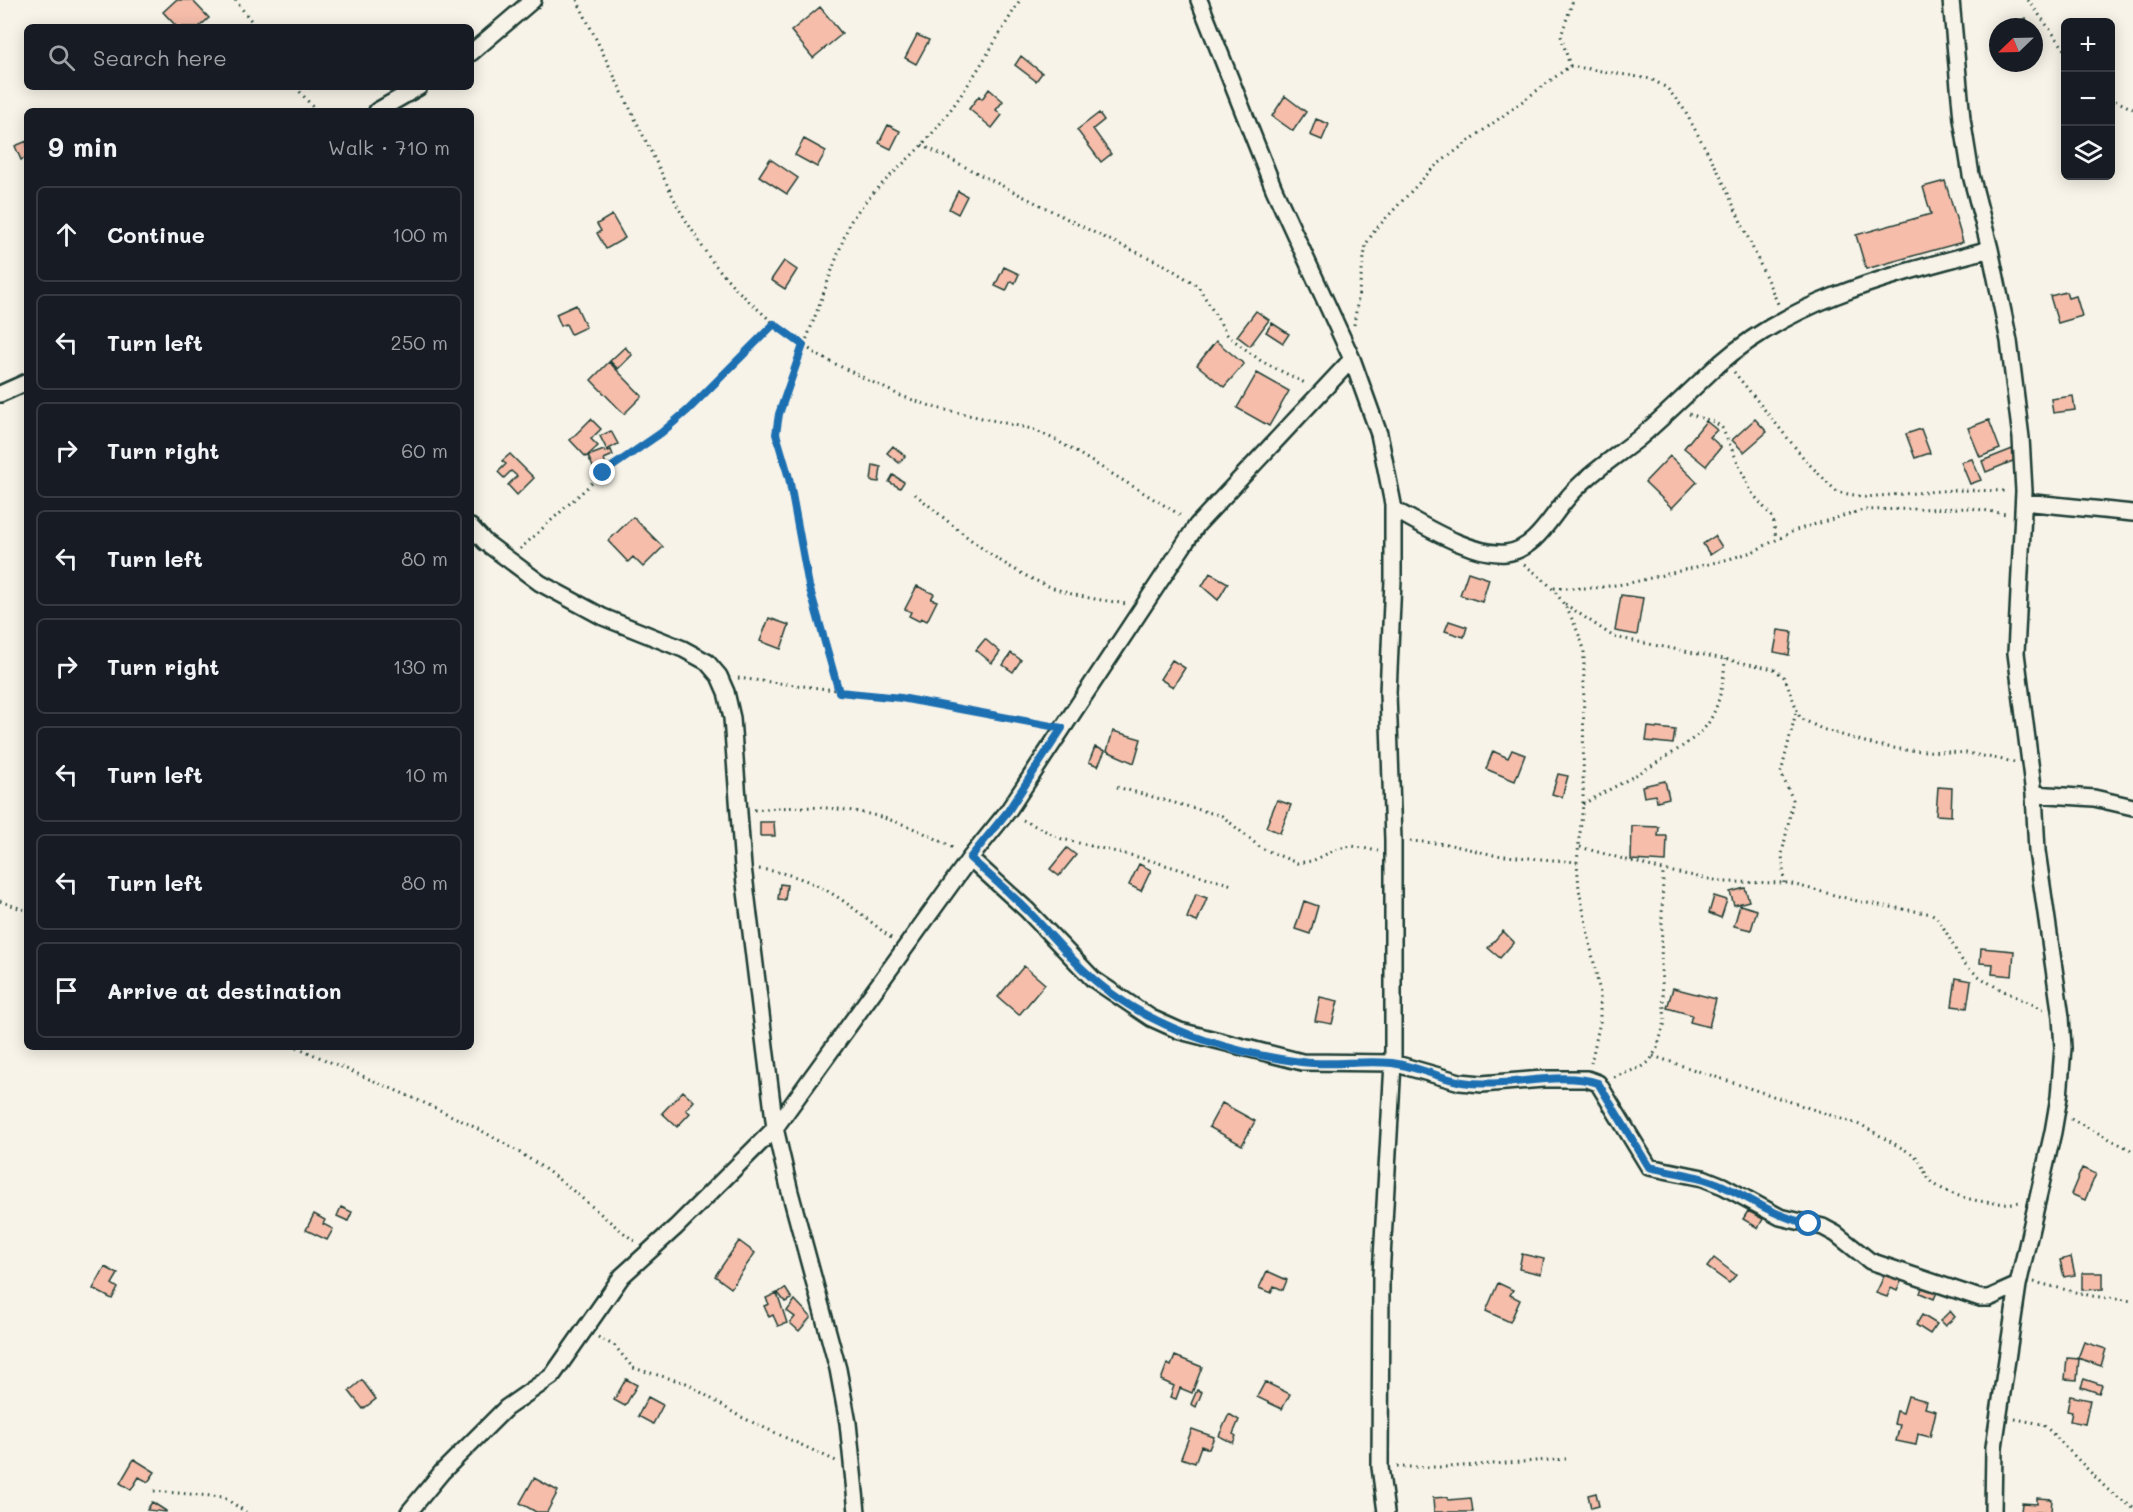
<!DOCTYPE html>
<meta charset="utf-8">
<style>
body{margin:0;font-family:Mali,sans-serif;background:#242831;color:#f1f3f6}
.controls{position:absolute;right:18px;top:18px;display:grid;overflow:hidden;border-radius:9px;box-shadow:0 3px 15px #0003}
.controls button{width:54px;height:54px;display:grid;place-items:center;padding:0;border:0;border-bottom:2px solid #363941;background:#171b24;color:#f1f3f6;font:30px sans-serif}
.compass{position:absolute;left:1989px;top:18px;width:54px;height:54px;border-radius:50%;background:#171b24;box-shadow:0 3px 15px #0003;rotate:247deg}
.stop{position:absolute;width:18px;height:18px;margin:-14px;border:4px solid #1f6fb2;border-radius:50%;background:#fff}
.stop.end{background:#1f6fb2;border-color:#fff;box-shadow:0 2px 6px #0008}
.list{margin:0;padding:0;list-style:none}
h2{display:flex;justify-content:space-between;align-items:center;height:78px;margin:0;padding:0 24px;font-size:26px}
h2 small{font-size:20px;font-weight:400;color:#9ea1a6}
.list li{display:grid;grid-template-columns:39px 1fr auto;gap:18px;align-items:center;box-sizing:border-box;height:96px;margin:0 12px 12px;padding:0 12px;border:2px solid #363941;border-radius:9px}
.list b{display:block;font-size:22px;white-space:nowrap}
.list em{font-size:20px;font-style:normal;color:#9ea1a6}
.icon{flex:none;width:33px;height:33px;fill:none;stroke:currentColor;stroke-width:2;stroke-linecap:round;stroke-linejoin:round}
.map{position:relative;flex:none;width:2133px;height:1512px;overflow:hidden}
.search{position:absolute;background:#171b24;box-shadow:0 3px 15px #0003;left:24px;top:24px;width:450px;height:66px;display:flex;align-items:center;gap:15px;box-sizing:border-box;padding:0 21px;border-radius:9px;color:#9ea1a6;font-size:22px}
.panel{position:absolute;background:#171b24;box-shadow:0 3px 15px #0003;left:24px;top:108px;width:450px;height:942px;border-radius:9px}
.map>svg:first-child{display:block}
.building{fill:#f5bdaa;stroke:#1f3d34;stroke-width:1.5}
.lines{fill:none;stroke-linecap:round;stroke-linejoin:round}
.street-casing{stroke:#1f3d34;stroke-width:20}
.path{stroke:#1f3d34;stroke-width:3;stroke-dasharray:1.5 4.5;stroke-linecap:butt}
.street{stroke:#f7f3e8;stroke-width:15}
.route{stroke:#1f6fb2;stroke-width:8}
</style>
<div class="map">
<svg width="2133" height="1512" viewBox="0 0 2133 1512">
<rect width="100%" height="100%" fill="#f7f3e8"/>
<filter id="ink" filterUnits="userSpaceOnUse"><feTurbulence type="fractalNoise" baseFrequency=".0167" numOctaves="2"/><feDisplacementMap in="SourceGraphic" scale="12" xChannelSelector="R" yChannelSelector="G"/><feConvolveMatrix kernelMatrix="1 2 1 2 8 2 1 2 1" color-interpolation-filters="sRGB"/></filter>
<g filter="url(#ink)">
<path class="building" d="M176,0H192L209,18L199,27H177L163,12Z
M820,7L842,34L813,58L791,31Z
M2026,18L2029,27H2012L2011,24Z
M917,35L929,40L916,64L905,58Z
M1021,56L1042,73L1036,81L1015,65Z
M989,89L1003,101L996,110L1002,115L992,128L969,109L979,96L982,99Z
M1285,96L1306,112L1293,131L1272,116Z
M1099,113L1104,120L1093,129L1111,154L1101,162L1077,130Z
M1316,119L1329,124L1322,140L1310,135Z
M888,125L900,131L891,149L879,143Z
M804,139L826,151L817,167L795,155Z
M27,141V157L21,160L15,146Z
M770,159L798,178L787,194L759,176Z
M1945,181L1963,242L1866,269L1856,235L1931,214L1923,187Z
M958,191L967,196L958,214L949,209Z
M612,215L625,238L606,249L597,233L601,231L597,224Z
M784,261L797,270L785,289L771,280Z
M1004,267L1019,274L1015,283L1011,281L1006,291L995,286Z
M2066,292L2068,298L2076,296L2082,316L2058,323L2050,296Z
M576,305L586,327L571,334L566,324L561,326L556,314Z
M1256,311L1269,320L1250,346L1237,336Z
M1272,323L1289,334L1283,343L1266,332Z
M1216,341L1244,364L1224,387L1197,365Z
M625,347L632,355L618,369L610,361Z
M609,362L642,396L624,414L591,380Z
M1257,373L1289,391L1269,426L1237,408Z
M2073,396L2075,410L2053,413L2051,399Z
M591,419L601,429L591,439L598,446L586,457L570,440Z
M1755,419L1767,432L1744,452L1732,440Z
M1989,420L2000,449L1980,457L1968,428Z
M1706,421L1717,430L1710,437L1721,447L1706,466L1684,448Z
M1921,429L1930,453L1915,458L1906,434Z
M611,431L618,444L607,450L600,436Z
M893,446L905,456L899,463L887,453Z
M2015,448L2020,458L1986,472L1982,461Z
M604,450L605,452L611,450L613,455L604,459L606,465L594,469L588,456Z
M510,454L534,478L517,495L508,485L517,476L511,471L504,478L498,472L506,464L502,461Z
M1670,456L1697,482L1672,508L1645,482Z
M1972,459L1981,480L1970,484L1961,462Z
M873,465L881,467L879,482L871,481Z
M893,475L904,482L900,488L889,482Z
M633,517L663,547L643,567L633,557L628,562L608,541Z
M1715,536L1722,547L1710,555L1703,544Z
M1468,572L1489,579L1482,602L1460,595Z
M1210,573L1228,583L1218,600L1202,586Z
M917,586L934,594L931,599L937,601L927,621L921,618L919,621L909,616L911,612L905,609Z
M1621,595L1643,598L1637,635L1615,631Z
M769,618L789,625L781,649L760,641Z
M1449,621L1467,627L1464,637L1445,631Z
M1778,630L1792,632L1789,655L1774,652Z
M985,639L1000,652L992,663L976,650Z
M1011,653L1021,660L1013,672L1003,665Z
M1172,660L1185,668L1173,687L1160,679Z
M1648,727L1675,730L1673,744L1646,741Z
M1113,731L1141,739L1134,763L1107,751Z
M1095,747L1105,751L1098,766L1089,762Z
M1512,750L1525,755L1515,781L1486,769L1493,751L1508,758Z
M1558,774L1568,776L1562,797L1552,794Z
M1665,781L1669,798L1657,801L1656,795L1644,797L1642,786Z
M1938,787L1952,788L1951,816L1936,815Z
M1277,800L1291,805L1280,833L1266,827Z
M760,822H774L775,836H760Z
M1632,826L1659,827L1658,836H1667L1666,862L1631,860Z
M1067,848L1076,855L1059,876L1050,869Z
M1139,864L1151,870L1141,891L1129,885Z
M780,884L787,885L785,900L778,899Z
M1745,888L1749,901L1734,905L1730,892Z
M1196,894L1207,898L1197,922L1187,918Z
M1714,896L1727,900L1721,918L1709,913Z
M1304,901L1318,906L1310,934L1295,929Z
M1740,905L1757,910L1751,930L1734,926Z
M1503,931L1514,942L1500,958L1488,948Z
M1981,948L2014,951L2012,976L1992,974L1993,964L1980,963Z
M1024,966L1045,984L1019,1015L998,997Z
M1956,978L1971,981L1967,1008L1952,1006Z
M1673,988L1716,999L1709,1027L1690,1022L1692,1015L1667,1008Z
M1320,997L1338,1001L1332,1024L1315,1021Z
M683,1091L694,1101L686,1110L690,1113L677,1127L662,1113Z
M1222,1103L1255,1121L1242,1145L1209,1127Z
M2082,1168L2096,1174L2085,1200L2071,1194Z
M341,1207L352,1212L348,1221L337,1216Z
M1748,1211L1763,1219L1758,1228L1743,1219Z
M314,1214L325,1220L323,1224L333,1229L327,1240L306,1230Z
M739,1241L755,1253L731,1288L715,1276Z
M1522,1254L1544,1259L1541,1274L1519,1269Z
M2071,1257L2075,1275L2064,1277L2060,1260Z
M1714,1258L1736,1275L1729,1283L1707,1267Z
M105,1267L118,1274L112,1284L118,1288L112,1299L93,1289Z
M1887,1270L1903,1277L1897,1291L1891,1288L1887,1297L1876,1293Z
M1267,1271L1287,1280L1283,1290L1274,1286L1271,1293L1259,1288Z
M2082,1273H2103V1289L2082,1290Z
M1498,1283L1513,1290L1510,1295L1520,1300L1510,1322L1486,1311Z
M1924,1283L1938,1290L1934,1299L1920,1293Z
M785,1288L792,1299L785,1302L778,1293Z
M777,1293L787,1323L778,1326L773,1315L769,1317L764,1306L769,1304L766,1298Z
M795,1300L811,1317L799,1331L790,1323L795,1317L787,1311Z
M1950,1311L1955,1317L1945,1326L1940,1321Z
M1922,1315L1937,1324L1930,1334L1916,1325Z
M2084,1342L2106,1349L2101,1366L2078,1358Z
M1175,1356L1202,1367L1192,1393L1180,1388L1176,1399L1170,1397L1174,1386L1161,1380L1167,1364L1171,1366Z
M2067,1358L2079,1359L2077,1380L2065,1379Z
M626,1379L637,1385L625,1406L614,1400Z
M2084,1379L2102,1385L2099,1393L2081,1387Z
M362,1380L376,1399L363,1409L349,1391Z
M1265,1382L1290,1394L1282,1409L1257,1397Z
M1197,1390L1202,1392L1196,1407L1191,1404Z
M1908,1396L1927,1401L1925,1408L1936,1411L1930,1437L1918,1434L1916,1445L1896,1441L1900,1425L1894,1424L1897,1411L1903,1413Z
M2070,1396L2090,1400L2085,1424L2070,1421L2072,1412L2067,1411Z
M648,1397L663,1405L653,1424L638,1416Z
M1229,1414L1239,1420L1233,1434L1236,1436L1233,1443L1219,1436Z
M1192,1429L1214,1437L1209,1449L1201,1446L1195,1463L1181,1458Z
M134,1459L155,1472L148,1482L139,1477L131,1490L120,1483Z
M534,1478L558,1491L547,1512H536L520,1503Z
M1596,1493L1599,1506L1591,1508L1588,1495Z
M1448,1497V1500L1471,1498L1473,1512H1434L1433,1498Z
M2037,1498L2052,1499L2051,1512H2021L2022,1503L2037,1504Z
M152,1502L166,1511V1512L147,1510Z"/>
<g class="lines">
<g class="street-casing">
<path id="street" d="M1199,0L1274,189L1352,359L1379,434L1393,504V580L1388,693L1393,840V1063L1381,1276L1380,1467L1386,1512
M1951,0L1962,119L1971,175L1990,249L2009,341L2021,438L2024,491L2016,653L2034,794L2037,851L2061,1017L2063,1048L2059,1097L2053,1132L2018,1285L1994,1447L1993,1512
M471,53L533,0
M377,111L419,87
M0,394L27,382
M2024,502L2133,513
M1393,509C1423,525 1471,556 1506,553C1534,550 1549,520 1565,501C1585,476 1614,458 1638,439C1666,415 1691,390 1718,365C1795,297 1894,275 1990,249
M471,527L485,542L540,583L603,617L683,649L707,662L719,676L726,692L732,718L743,867L775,1128L790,1192L838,1369L848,1423L857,1512
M2034,794L2094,798L2133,807
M970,858L1027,910L1093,979L1151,1018L1180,1031L1302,1062L1393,1063L1460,1082L1482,1084L1543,1079H1587L1598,1083L1649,1167L1703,1178L1723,1186L1780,1217L1823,1227L1836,1234L1870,1261L1980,1298H1989L2018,1285
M409,1512L442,1472L506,1408L552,1376L622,1276L676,1227L775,1128L970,858L1008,811L1197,525L1352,359"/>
</g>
<path class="path" d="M235,0L256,27
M577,0L679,209L710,259L736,289L774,324L819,356L901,396L937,408L1032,429L1056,440L1182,516
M2028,0L2066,51
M1570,66L1651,79L1667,88L1683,108L1717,169L1779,306
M296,87L316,111
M2110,98L2133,109
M922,145L1103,237L1163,264L1198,286L1228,336L1261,361L1307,384
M1354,325L1366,244L1375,230L1434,167L1570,66L1561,36L1573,0
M1734,372L1807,462L1837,492L1865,497L1953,490L2008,491
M1689,414L1715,422L1722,428L1752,493L1773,518L1776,539
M915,494C960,531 1004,572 1062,591C1082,598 1104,600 1126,604
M520,549L603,473L661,433L688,410L774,324
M1524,565C1557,586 1571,611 1584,649L1583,804L1577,862L1579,889L1600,993V1022L1591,1063
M1554,588H1595L1630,583L1729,559L1752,552L1796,530L1863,510L1970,508L2006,514
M1565,604L1614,637L1774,669L1785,678L1800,718L1822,729L1875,745L1906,750L1967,753L2014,762
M738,678L901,698L1045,725
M839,692L809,586L789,478L776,434L779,414L849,224C868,193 896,172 921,146C959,105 991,48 1020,0
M1117,787L1222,816L1261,848L1297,863L1312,861L1337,849L1352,846L1378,851
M1583,804C1612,788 1690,748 1707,725C1720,706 1724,680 1725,659
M754,810C831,802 887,810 955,849
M1023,820L1062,839L1142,858L1232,885
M1410,841L1447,844L1494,855L1577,862
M1580,847L1663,870L1725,882L1788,883L1861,902L1932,914C1944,921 1953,951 1965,964C1984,985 2018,997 2043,1009
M759,869C818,876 846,902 891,938
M1784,883L1782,854L1793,800L1781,773L1796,712
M0,901L27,911
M297,1047C374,1083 455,1111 528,1158C567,1182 599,1215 636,1242
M1653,1056L1863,1126L1914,1155C1922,1162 1923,1171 1929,1179C1946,1198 1996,1207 2020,1202
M1614,1077L1642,1067L1650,1061L1657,1048L1665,1022L1661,968L1663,871
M2071,1119L2133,1151
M2034,1282L2092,1296L2133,1301
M598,1337L615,1346L633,1368L686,1383L739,1416L836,1461
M2015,1419L2042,1424L2049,1430L2107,1489L2133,1508
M1397,1467H1447L1566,1459
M154,1491L223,1497L246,1512"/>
<use href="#street" class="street"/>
</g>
</g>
<g class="lines" filter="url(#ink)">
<path class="route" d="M603,473L661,433L688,410L774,324L803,345L779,414L776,434L789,478L809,586L839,692L901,698L1062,728L1008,811L970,858C990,876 1011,894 1030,913C1058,942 1084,976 1118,998C1171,1034 1238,1054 1301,1062C1331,1066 1362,1060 1392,1063C1416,1066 1439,1078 1462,1082C1506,1089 1557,1070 1598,1083L1649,1167C1674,1173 1699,1175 1723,1186C1754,1200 1773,1216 1809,1224"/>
</g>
</svg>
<div class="controls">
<button>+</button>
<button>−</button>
<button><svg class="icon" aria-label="layers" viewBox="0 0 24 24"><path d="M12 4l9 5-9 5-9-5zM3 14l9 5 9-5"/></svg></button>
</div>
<svg class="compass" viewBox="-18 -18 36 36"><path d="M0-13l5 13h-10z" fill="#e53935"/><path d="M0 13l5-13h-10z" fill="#9ea1a6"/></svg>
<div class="stop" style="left:1809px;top:1224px"></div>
<div class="stop end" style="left:603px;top:473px"></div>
<div class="search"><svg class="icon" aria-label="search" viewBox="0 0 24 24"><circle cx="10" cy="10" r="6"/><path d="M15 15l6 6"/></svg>Search here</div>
<section class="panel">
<h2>9 min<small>Walk · 710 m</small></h2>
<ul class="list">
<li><svg class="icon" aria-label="ahead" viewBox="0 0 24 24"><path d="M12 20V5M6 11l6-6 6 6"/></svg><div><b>Continue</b></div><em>100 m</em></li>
<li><svg class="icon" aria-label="left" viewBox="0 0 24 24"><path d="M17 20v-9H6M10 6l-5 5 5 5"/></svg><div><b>Turn left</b></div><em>250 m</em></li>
<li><svg class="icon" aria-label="right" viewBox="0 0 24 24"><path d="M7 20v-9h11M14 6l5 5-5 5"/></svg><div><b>Turn right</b></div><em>60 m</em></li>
<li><svg class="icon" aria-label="left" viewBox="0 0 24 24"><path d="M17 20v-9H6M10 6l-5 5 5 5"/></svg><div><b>Turn left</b></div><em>80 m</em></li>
<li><svg class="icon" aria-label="right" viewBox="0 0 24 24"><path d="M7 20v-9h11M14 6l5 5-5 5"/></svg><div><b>Turn right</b></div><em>130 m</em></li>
<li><svg class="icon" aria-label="left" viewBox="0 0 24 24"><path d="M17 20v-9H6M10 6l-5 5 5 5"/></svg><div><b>Turn left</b></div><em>10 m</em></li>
<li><svg class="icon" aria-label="left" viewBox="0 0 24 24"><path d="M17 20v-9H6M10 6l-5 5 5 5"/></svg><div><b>Turn left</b></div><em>80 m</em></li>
<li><svg class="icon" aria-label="arrive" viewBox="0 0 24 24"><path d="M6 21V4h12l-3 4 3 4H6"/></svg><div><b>Arrive at destination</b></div></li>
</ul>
</section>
</div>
